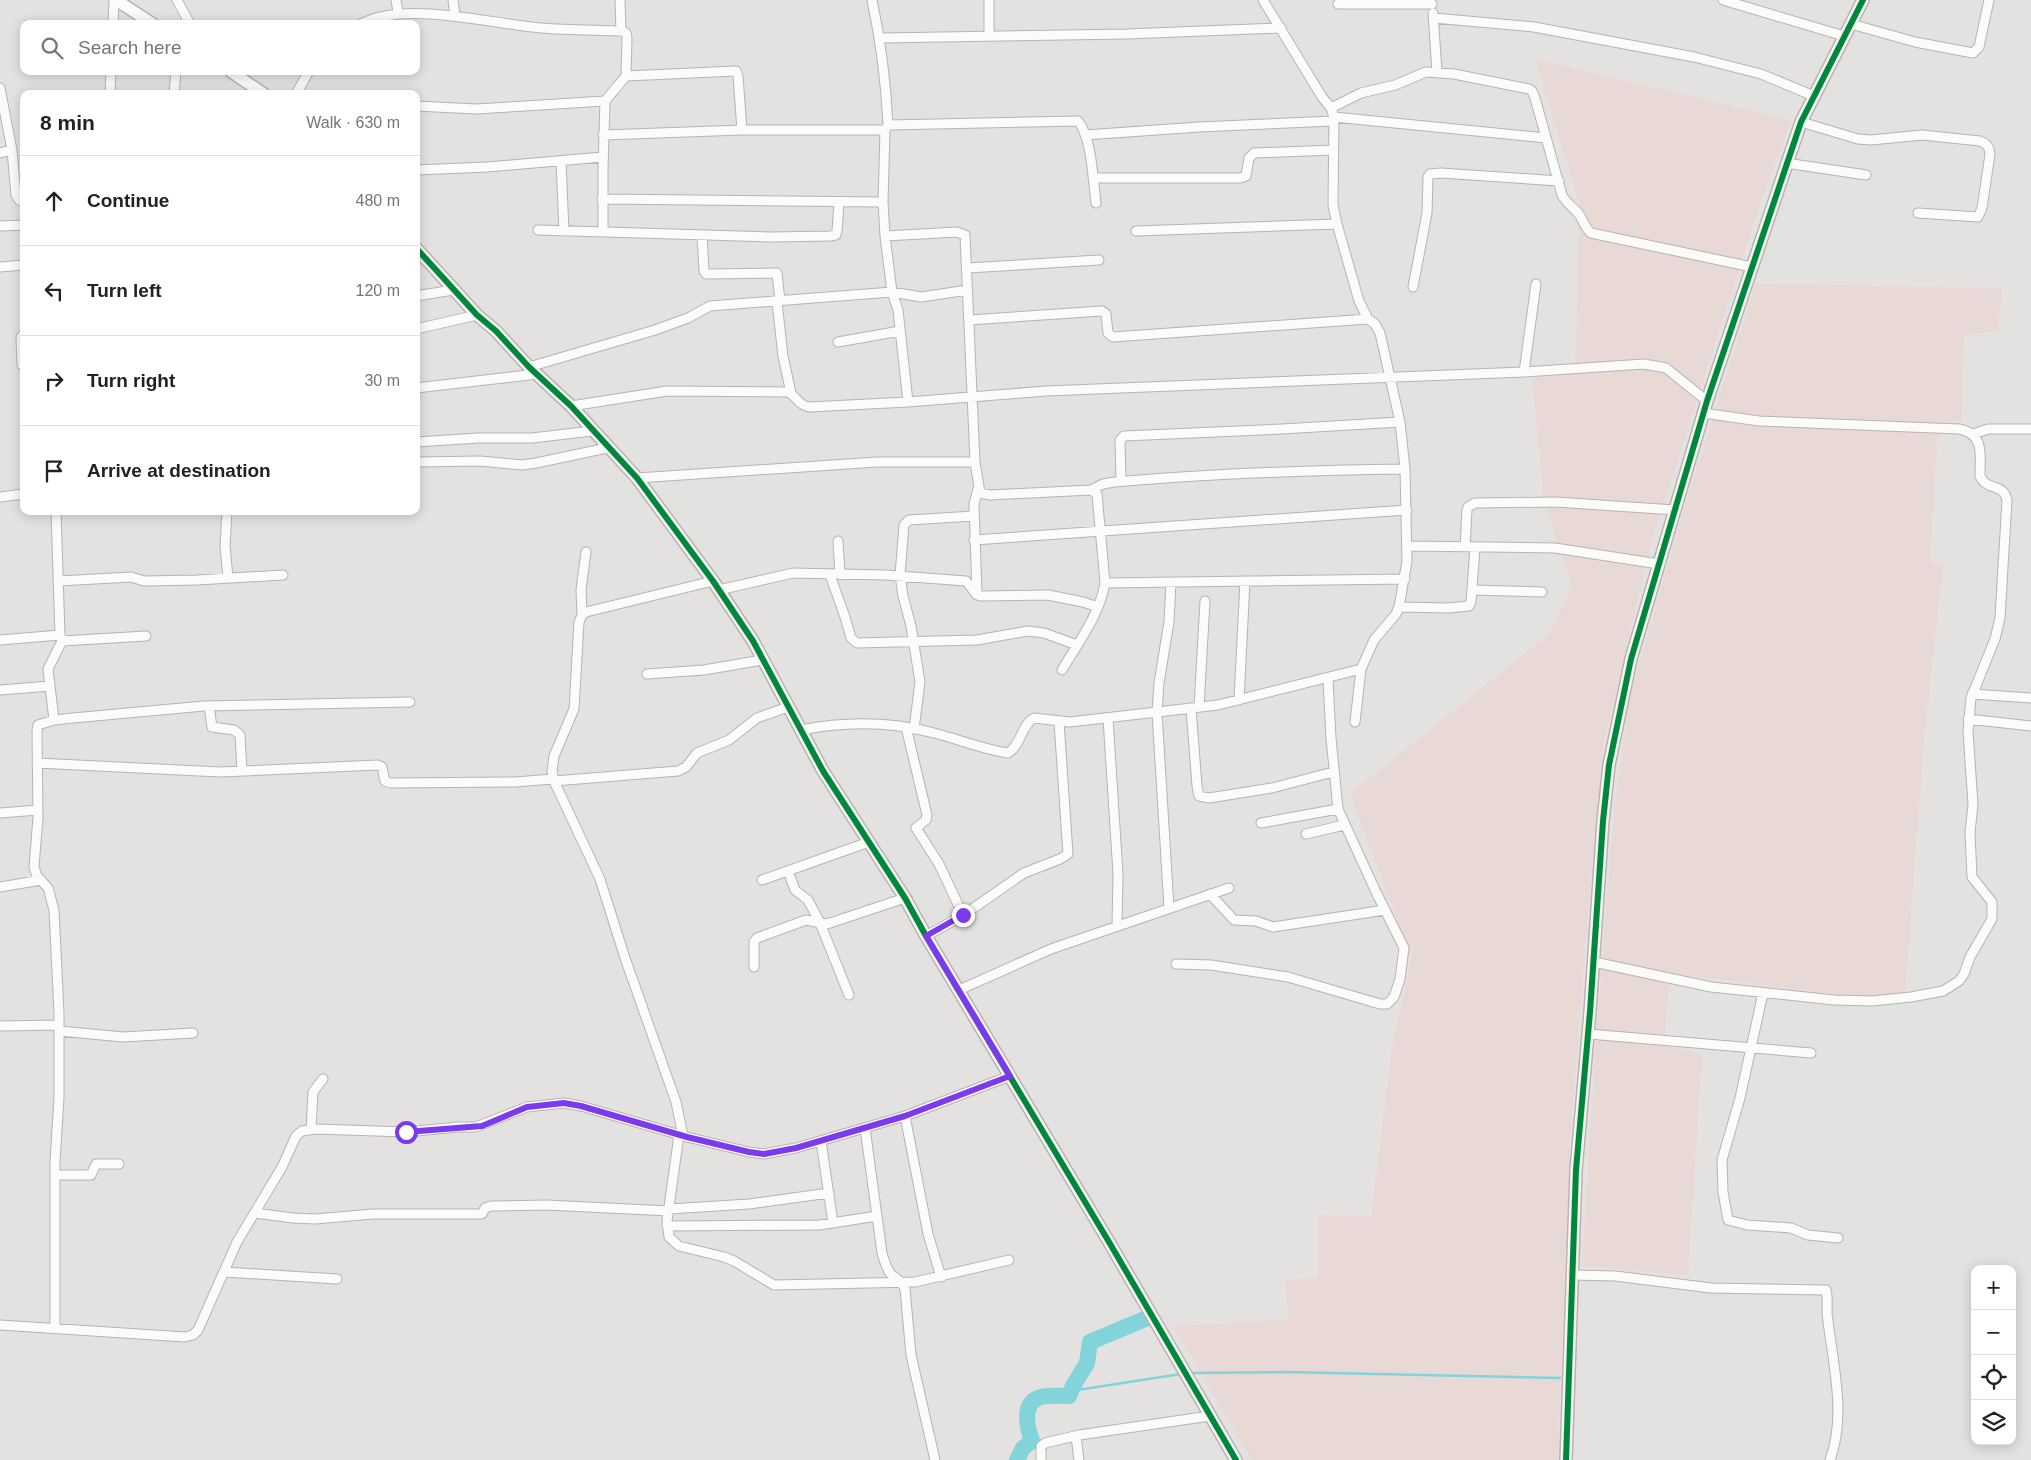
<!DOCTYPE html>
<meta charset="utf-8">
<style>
body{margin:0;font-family:Arial,sans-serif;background:#f6f6f6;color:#222}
.controls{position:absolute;right:15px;bottom:15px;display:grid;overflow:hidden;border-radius:10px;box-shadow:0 2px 12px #0003}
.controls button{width:45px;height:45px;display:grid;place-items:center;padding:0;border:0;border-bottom:1px solid #e0e0e0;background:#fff;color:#222;font:25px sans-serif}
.stop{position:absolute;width:15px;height:15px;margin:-11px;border:4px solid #7c3aed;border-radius:50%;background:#fff}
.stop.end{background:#7c3aed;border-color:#fff;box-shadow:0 1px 5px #0008}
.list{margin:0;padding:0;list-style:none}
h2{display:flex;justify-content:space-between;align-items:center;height:65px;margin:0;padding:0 20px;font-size:21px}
h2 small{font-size:16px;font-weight:400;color:#767676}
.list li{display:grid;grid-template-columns:32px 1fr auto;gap:15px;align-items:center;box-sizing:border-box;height:90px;padding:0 20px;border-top:1px solid #e0e0e0}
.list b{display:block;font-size:19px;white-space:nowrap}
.list em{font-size:16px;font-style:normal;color:#767676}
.icon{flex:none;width:28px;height:28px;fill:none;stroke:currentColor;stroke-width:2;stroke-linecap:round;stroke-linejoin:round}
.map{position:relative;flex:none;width:2031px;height:1460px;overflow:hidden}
.search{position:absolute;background:#fff;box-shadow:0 2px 12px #0003;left:20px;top:20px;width:400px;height:55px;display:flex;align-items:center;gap:12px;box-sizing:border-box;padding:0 18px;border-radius:10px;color:#767676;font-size:19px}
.panel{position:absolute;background:#fff;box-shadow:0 2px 12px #0003;left:20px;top:90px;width:400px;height:425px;border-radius:10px}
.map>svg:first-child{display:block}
.industrial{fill:#e8d9d6}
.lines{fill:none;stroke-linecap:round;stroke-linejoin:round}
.stream{stroke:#82d3da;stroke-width:2.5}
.river{stroke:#82d3da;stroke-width:16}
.minor-casing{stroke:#b6b4b3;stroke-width:11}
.tertiary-casing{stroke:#b6b4b3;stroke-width:14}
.minor{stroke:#fbfbfa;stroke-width:9}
.tertiary{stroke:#fbfbfa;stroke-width:11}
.cycleway-casing{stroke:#f4eeeb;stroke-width:9}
.cycleway{stroke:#00873e;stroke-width:6}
.route{stroke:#7c3aed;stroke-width:6}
</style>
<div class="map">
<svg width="2031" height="1460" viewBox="0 0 2031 1460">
<rect width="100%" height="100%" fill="#e4e2e0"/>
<path class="industrial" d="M1535,59L1791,120L1757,213L1653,537L1604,742L1586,935L1570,1144L1558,1460H1252L1173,1326L1288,1320L1285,1280L1318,1278V1215L1371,1217L1393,1041L1412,958L1350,794L1549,634L1572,586L1544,502L1532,379L1575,372L1580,206Z
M1756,283L2002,289L1998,332L1964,334L1962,420L1938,423L1930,562L1943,565L1924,740L1905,996L1844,995L1670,973L1664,1046L1702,1054L1688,1275L1582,1266L1596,1036L1615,801L1630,697L1684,509Z"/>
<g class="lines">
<path class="stream" d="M1189,1373L1285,1372L1560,1378
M1071,1391L1181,1374"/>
<path class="river" d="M1017,1460L1023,1448L1032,1441C1027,1427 1021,1402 1041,1397C1050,1395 1060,1396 1069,1396L1073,1386L1087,1363L1090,1342L1145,1319"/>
<g class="minor-casing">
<path id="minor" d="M177,0L190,24
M396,0L398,12
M453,0L455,15
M620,0L621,31
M872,0C881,42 886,83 888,125L885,130L883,202L885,236L892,292L898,310L908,402L1046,391L1524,372L1644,364L1666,368L1707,401
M989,0V36
M1263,0L1322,97L1331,108L1334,117L1333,205L1337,224L1359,301L1368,319L1375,324L1380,333L1400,422L1405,469L1407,561L1399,607L1396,614L1374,640L1361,669L1355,722
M1723,0L1844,36
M1338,4H1432
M1433,13L1437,72
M1434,18L1534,27L1694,57L1761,74L1814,96
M113,24L114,0
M361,24C406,0 491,24 541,28C568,30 595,30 621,31L626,33L627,38L626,76L605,101L476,109L416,106
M1851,24L1915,42L1973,53L1979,47L1989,0
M881,38L1127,34L1281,28
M626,76L736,71L738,76L742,130
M0,88L12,150L16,195L19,200L24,202
M110,94L111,71
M174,94L176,71
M296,94L309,71
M1331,108L1361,93L1395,85L1426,72L1454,74L1529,89L1532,91L1535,98L1562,195C1566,203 1572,206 1578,213C1583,219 1584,227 1591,233L1752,267
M1334,117L1546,138
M1801,122L1858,139L1871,140L1922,135L1980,141C1987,144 1989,146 1990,154L1982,208L1978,217L1918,213
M888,125L1078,121C1092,138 1093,181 1096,203
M603,135L742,130H885
M1085,135L1199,127L1334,121
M0,153L12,150
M561,161L564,231
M1786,163L1866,175
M416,170L487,167L603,157
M1093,178H1240L1246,176L1249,158L1254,153L1333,150
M602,199L883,202
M0,226L24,225
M538,230L771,237L830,236L836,235L837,231L839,203
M603,231V169L605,101
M1136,231L1337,224
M702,235L704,271L706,274L777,273L780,301
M885,236L957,232L965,235L975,462L980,493L990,495L1091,490L1097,494L1105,583C1100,614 1078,643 1062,670
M0,267L24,265
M968,268L1099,260
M1413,287L1427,213L1428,177L1430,174L1441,173L1559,181
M416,296L453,290
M777,302L783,356L791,393
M969,320L1102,311L1106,314L1108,333L1113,337L1368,319
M416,329L477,315
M838,342L900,331
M22,365L21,337L24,334
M529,367L655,330L688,318L710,306L892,292L921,297L968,290
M1524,372L1536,284
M416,388L537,374
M571,406L667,391L787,392C797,395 797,405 809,407L908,402
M1973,434L1988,429H2031
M416,442L479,438H532L592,431
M416,462L480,461L522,465L536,463L607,448
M637,478L877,462H975
M1121,481L1120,440L1124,436L1282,429L1400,422
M1091,490L1103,484L1114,482C1211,474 1308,470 1405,469
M0,497L24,494
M56,511L60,635L62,641L146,636
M227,511L225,546L228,578
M974,540L1407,510
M838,541L840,575
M1408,546L1555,548L1659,564
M1465,547L1467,510L1468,507L1475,503L1556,502L1675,510
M830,575L845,617L851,638L857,643L977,640L1028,631L1044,633L1077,645
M59,581L131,577L144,581L197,580L283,575
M1105,583L1405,579
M719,590L793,573L885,575L966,581L977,595L981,596L1048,595L1083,602L1098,607
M1472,590L1542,592
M977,594L974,504L978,489
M1399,607L1448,608L1469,606L1471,602L1475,547
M582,615L581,590L586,552
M0,640L60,635
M647,674L704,670L762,660
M0,690L50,686
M1972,694L2031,698
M1239,700L1245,581
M209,706L212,727L234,730L240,735L242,771
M1199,707L1205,601
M1191,708L1197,786L1199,796L1209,798L1272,788L1333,772
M1108,718L1118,874L1117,926
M1968,719L2031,726
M54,720L48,669L62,641
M906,727L927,815L926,820L916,828L939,864L963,915
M914,729L920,682L911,626L903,596L900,575L904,525L909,520L974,516
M801,730C846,721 889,721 934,733C958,739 982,749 1008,753C1021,746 1021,725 1034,718L1070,722L1218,705L1361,669
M37,763L220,772L378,765L382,767L385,781L390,783L515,782L553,779
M554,781L678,771L686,767L697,753L729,740L757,718L788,707
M0,813L38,810
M1261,823L1338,809
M1306,834L1344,825
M788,871L795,890L808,900L820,923L849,995
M762,880L869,842
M0,887L41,880
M1210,894L1234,920L1256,921L1273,927L1385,910
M1169,908L1157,712L1159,683L1169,622L1171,582
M926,936L962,916L1024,873L1060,859L1068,854L1059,722
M1594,962L1711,987L1834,1000L1872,1001L1911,997L1943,991L1959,981L1964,974L1970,957L1992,919V902L1972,877L1970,832L1973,805L1968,731L1971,698L1995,639L2000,618L2007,500C2003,482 1987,492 1980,476C1980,455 1985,434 1959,429L1759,421L1703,413
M1176,964L1211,965L1288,977L1380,1004H1387L1394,997L1400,979L1404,948L1376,892L1338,809L1331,738L1328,679
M754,967V942L757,938L806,920L825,924L830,923L905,898
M959,990L1051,949L1229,888
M1763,993L1740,1098L1722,1160L1723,1192L1728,1220L1747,1225L1791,1228L1808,1235L1838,1238
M0,1026L59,1025
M59,1031L123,1037L193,1033
M1589,1034L1811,1053
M905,1116L928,1234L941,1277
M865,1128L882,1253C884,1260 886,1267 890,1273C896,1279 902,1281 905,1289L911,1355L935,1460
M311,1130L313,1092L323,1079
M679,1135L667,1221L669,1237L679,1246L724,1257L734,1261L774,1285L915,1282L1009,1260
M683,1136L676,1102L625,958L600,879L554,781L552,771L554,756L574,709L579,622L582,615L586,612L713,581
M821,1141L833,1223
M55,1175H91L96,1164H119
M669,1209L749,1204L829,1193
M255,1213L293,1218L315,1219L373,1214H482L485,1208L491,1206L547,1205L669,1211
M667,1226L819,1225L877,1216
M224,1272L337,1279
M1572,1275L1615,1276L1711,1288L1826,1290C1828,1297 1827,1305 1827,1313C1832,1360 1847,1414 1830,1460
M0,1325L185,1337L193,1335L198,1330L237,1242L282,1167L296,1136L302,1131L316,1129L406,1132L458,1127H476L527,1107L564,1103L581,1106L687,1137L749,1152L764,1154L796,1148L905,1116L1010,1076
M55,1327V1161L59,1097V1013L54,910L48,888L37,876L34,867L38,817L37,731L38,725L54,720L73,718L204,706L410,702
M1076,1436L1079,1460
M1041,1460V1446L1045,1443L1079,1435L1210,1416"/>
</g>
<g class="tertiary-casing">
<path id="tertiary" d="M116,0L153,24
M230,71L264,94
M416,248L477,315L496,331L529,367L571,406L637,478L713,581L753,641L823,771L905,898L926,936L1109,1242L1236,1460
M1566,1460L1576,1170L1590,1012L1603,821L1609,765L1631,659L1707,401L1801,122L1863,0"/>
</g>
<use href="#minor" class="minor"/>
<use href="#tertiary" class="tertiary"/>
<g class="cycleway-casing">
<path id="cycleway" d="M416,248L477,315L496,331L529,367L571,406L637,478L713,581L753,641L823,771L905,898L926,936L1109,1242L1236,1460
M1566,1460L1576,1170L1590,1012L1603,821L1609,765L1631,659L1707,401L1801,122L1863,0"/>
</g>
<use href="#cycleway" class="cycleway"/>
</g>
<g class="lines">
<path class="route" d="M406,1132L482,1126L527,1107L564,1103L581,1106L687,1137L749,1152L764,1154L796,1148L905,1116L1010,1076L926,936L963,915"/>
</g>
</svg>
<div class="controls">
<button>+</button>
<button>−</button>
<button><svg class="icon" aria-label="locate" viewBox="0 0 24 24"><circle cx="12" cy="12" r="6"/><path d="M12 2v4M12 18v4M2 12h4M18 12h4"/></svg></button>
<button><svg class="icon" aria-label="layers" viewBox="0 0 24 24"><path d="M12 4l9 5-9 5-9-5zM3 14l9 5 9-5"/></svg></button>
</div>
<div class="stop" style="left:406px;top:1132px"></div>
<div class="stop end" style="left:963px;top:915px"></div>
<div class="search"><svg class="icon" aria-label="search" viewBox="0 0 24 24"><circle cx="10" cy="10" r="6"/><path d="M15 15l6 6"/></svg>Search here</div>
<section class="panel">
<h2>8 min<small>Walk · 630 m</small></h2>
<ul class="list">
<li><svg class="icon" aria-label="ahead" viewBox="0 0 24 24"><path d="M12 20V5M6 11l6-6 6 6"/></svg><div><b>Continue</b></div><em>480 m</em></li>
<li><svg class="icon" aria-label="left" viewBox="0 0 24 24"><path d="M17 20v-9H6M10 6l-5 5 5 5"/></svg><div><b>Turn left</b></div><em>120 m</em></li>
<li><svg class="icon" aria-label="right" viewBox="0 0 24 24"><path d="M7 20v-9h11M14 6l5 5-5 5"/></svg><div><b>Turn right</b></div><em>30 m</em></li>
<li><svg class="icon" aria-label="arrive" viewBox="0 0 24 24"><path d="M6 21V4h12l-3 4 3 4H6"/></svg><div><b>Arrive at destination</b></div></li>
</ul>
</section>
</div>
